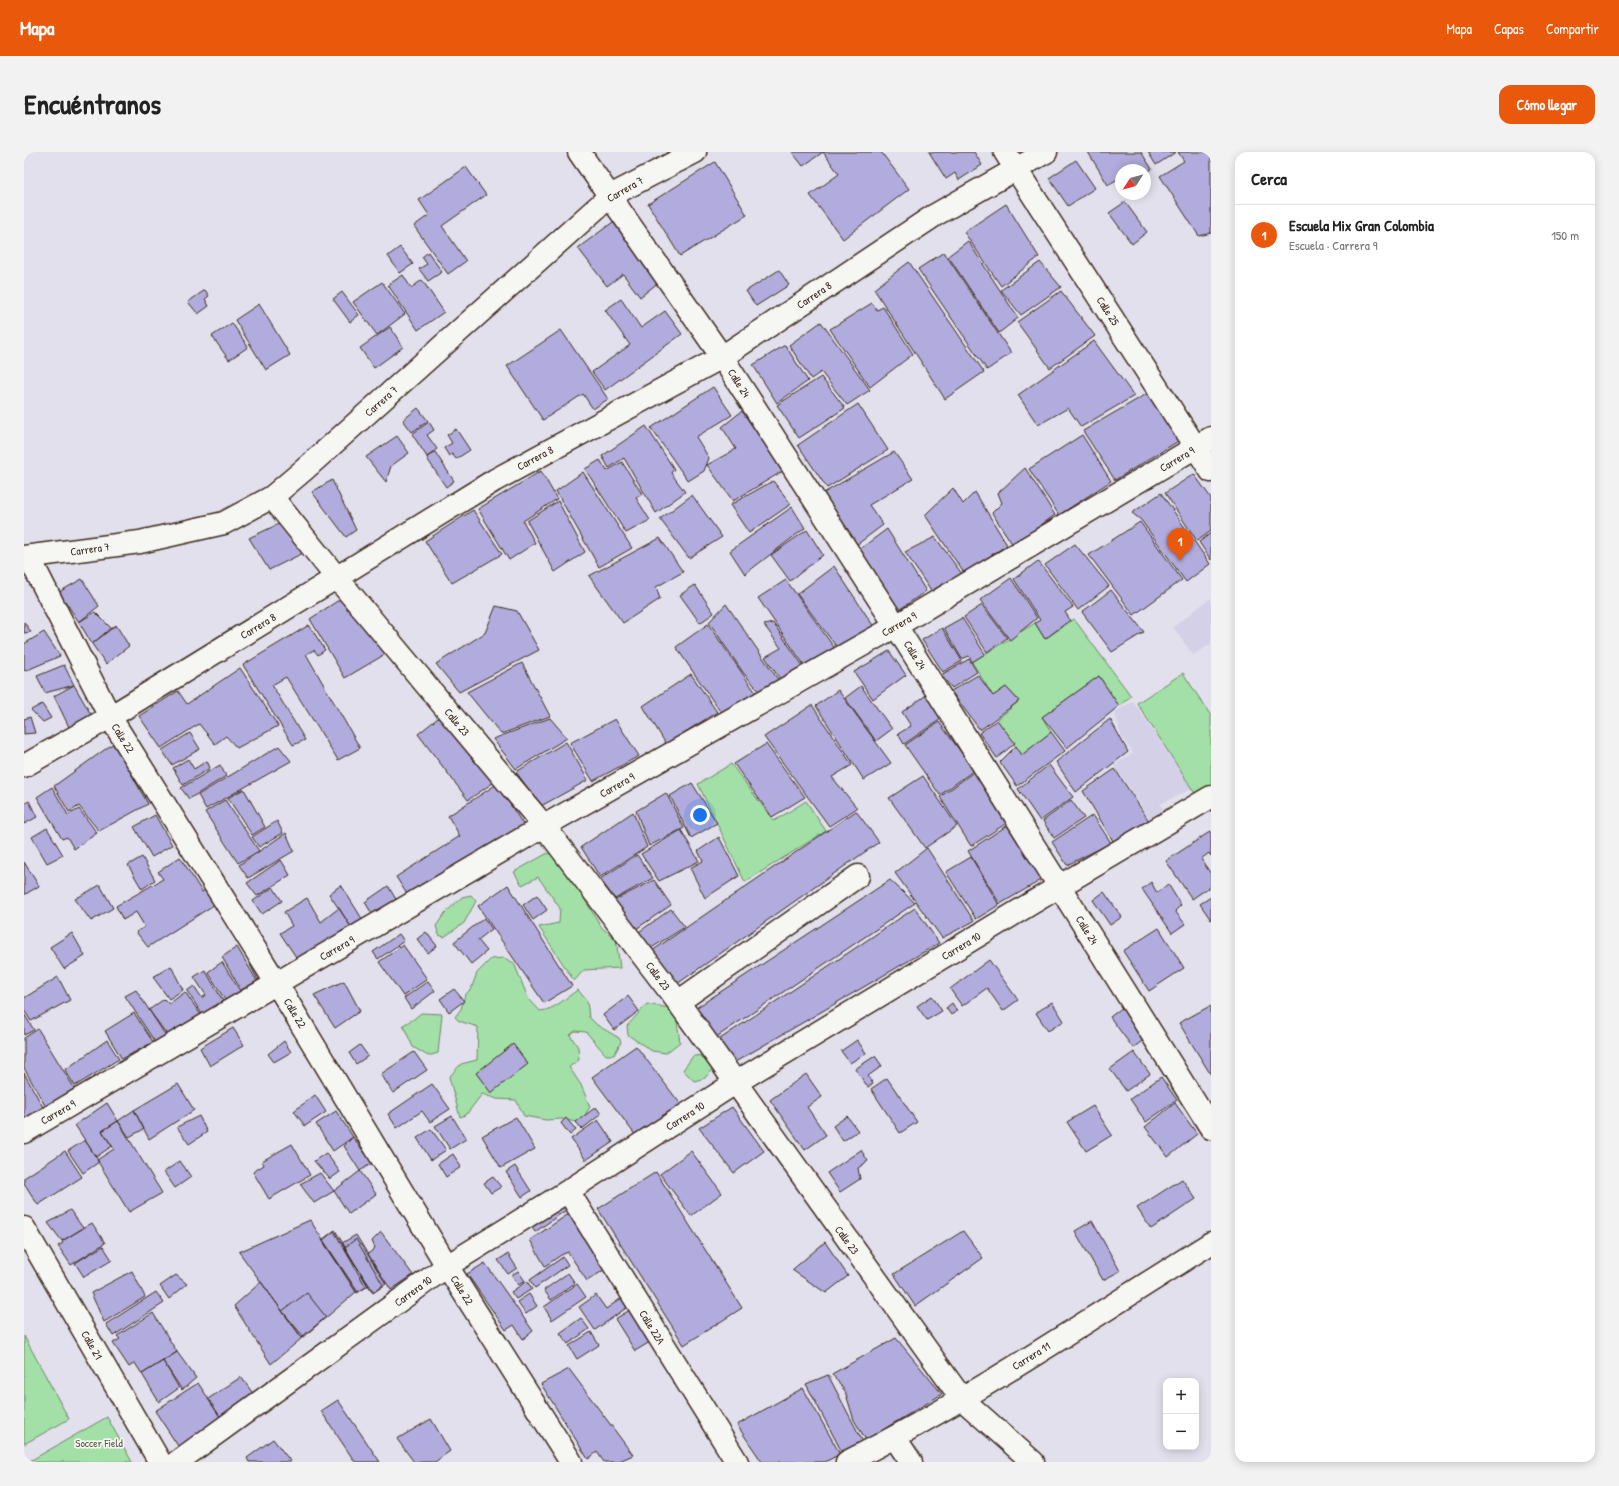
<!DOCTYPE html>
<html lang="es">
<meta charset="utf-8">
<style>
body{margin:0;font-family:"Patrick Hand",sans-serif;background:#f2f2f2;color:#222}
.controls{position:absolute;right:12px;bottom:12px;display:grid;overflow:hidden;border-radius:8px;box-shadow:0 2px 10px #0003}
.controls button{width:36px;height:36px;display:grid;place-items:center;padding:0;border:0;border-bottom:1px solid #e0e0e0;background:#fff;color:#222;font:20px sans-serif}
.compass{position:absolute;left:1091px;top:12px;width:36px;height:36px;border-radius:50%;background:#fff;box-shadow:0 2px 10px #0003;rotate:234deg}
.you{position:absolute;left:676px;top:663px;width:14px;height:14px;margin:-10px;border:3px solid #fff;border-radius:50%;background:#1a73e8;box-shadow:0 0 0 6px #1a73e833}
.badge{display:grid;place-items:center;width:26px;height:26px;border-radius:50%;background:#ea580c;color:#fff;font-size:13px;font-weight:700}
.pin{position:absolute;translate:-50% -33px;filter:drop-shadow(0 1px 2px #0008)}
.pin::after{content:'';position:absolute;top:21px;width:14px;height:12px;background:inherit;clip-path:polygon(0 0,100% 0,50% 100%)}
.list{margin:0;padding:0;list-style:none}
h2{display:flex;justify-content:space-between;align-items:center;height:52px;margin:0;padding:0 16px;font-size:17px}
h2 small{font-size:13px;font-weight:400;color:#767676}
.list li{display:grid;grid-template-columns:26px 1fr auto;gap:12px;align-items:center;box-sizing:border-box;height:60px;padding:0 16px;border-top:1px solid #e0e0e0}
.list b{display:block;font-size:15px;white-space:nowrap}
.list p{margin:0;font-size:13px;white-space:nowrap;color:#767676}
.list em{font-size:13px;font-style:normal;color:#767676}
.map{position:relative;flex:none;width:1187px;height:1310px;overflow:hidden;border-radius:12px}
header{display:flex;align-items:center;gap:24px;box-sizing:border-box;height:56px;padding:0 20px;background:#ea580c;color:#fff}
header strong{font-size:19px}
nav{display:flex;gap:22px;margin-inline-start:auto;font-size:14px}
.intro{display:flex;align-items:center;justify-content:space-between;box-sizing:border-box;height:96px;padding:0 24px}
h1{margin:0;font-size:28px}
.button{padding:10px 18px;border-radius:12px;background:#ea580c;color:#fff;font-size:14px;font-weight:700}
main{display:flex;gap:24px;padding:0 24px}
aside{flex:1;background:#fff;border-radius:12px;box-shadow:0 2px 10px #0003}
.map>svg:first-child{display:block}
.built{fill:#d3d0e8}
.green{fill:#a2e0a8;stroke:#6e8563}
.building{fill:#b1acdd;stroke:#3b2a1e}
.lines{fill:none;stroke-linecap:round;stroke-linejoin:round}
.street-casing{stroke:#3b2a1e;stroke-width:25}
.secondary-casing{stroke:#3b2a1e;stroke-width:25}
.street{stroke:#f6f6f2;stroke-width:22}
.secondary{stroke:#f6f6f2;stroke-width:22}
.labels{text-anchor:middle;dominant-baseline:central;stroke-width:3.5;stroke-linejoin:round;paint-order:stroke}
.street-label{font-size:11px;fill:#3b2a1e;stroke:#f6f6f2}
.park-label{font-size:11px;fill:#555840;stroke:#f6f6f2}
</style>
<header>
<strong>Mapa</strong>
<nav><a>Mapa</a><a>Capas</a><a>Compartir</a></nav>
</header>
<div class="intro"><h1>Encuéntranos</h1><a class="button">Cómo llegar</a></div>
<main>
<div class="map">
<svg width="1187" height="1310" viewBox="0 0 1187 1310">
<rect width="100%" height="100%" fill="#e1e0ec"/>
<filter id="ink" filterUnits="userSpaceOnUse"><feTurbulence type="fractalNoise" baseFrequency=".025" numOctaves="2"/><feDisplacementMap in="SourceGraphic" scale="8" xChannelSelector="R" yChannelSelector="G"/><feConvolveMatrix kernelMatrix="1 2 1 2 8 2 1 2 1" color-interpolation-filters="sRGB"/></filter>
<g filter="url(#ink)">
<path class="built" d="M1187,446V492L1169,503L1149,475Z
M1109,549L1168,637L1136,652L1141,660L1126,668L1090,613L1109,601L1097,584L1091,560Z"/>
<path class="green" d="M1050,467L1107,544L1095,554L1075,524L1018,565L1027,580L998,603L973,568L995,549L982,535L969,544L948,510L1011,471L1021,487Z
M1159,521L1187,564V634L1172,643L1113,551Z
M707,612L750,669L782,649L802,679L721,730L674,632Z
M532,700L578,776L592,787L596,816L560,818L550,829L515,775L535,771L536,756L514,725L498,733L490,720L522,702Z
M447,743L452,749L440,771L420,785L415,783L412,774L421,761L438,745Z
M480,806L490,811L504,846L516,859C531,858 542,845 554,838L563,849L565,865L573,873L595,886L597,890L590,903H582L562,880L551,879L546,883L554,895L555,908L545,915L557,933L566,955L556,971L538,967L522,968L500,964L492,948L473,947L458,942L442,963L436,965L425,925L437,912L453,908L454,875L435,869L431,865L437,857L441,843L447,837L453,821L467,807Z
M623,852L651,857L656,890L642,901L628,899L604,883L603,874Z
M397,861L418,862L414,901L404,904L389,895L379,873L390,867Z
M683,903L689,916L681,926L670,929L659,918L669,904Z
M0,1184L45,1267L0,1292Z
M83,1265L108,1310H4Z"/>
<path class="building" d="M768,0H799L779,14Z
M799,0H857L885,37L819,87L786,43L815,22Z
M905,0H950L958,13L935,28L931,21L922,27Z
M1064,0H1117L1128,17L1121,21V18H1097V25L1084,33Z
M1124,0H1152L1132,13Z
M1154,0H1187V81L1175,84L1136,24L1160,9Z
M1052,8L1071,36L1044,54L1025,26Z
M691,10L723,63L656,104L624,52Z
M442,15L462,43L418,74L442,109L424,122L390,74L405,63L395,48Z
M1101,50L1123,80L1108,92L1085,61Z
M982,52L1015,105L977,134L940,80Z
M589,70L635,130L616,145L599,122L583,134L554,96Z
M944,89L994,166L975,181L924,104Z
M376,95L389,112L376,121L364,104Z
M404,100L418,120L404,129L395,117L403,112L398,105Z
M920,100L987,201L963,218L894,117Z
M885,110L960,220L921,247L850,137Z
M1016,110L1037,135L997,163L977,138Z
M755,118L765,133L732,154L722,139Z
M379,123L387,136L398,128L420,160L394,178L364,133Z
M358,130L381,162L353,183L329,150Z
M181,138L185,144L181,147L185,154L174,162L164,150Z
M1037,139L1071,184L1026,216L993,170Z
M318,140L335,163L326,170L309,147Z
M597,147L617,176L641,159L658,182L581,238L568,220L606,193L581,158Z
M848,151L853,158L859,155L889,202L846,235L806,177Z
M235,152L266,203L242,218L211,168Z
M797,170L846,238L823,253L797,220L787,227L765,193Z
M208,171L224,195L205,208L188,184Z
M366,175L379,195L350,216L336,196Z
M537,178L584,247L569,257L559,242L519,268L483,214Z
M1070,189L1110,244L1057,275L1044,256L1014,273L994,243Z
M761,193L784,229L753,251L729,213Z
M797,225L821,256L775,286L753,253Z
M689,235L708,263L672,285L685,306L680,319L664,329L627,276Z
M1126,240L1156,288L1091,328L1059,279Z
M834,252L864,298L803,336L774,293Z
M394,256L404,269L388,280L379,268Z
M718,259L759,319L709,349L683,313L712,297L698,275Z
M405,270L410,278L403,283L413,297L403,305L388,282Z
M622,274L650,317L647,321L661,340L632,361L600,306L585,316L578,304Z
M432,277L446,298L432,307L428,302L425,304L420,296L428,291L423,283Z
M1058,283L1087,329L1035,363L1005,317Z
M373,284L385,301L367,314L362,330L342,305Z
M411,300L430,329L422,335L404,308L403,305Z
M870,300L889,327L845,353L859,373L831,394L798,342Z
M576,308L583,319L598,310L618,342L612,346L626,368L602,381L561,317Z
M1001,316L1031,363L989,393L968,361L978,351L974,341Z
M517,319L533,347L499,369L511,391L485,408L454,357Z
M559,320L608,396L575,415L532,339Z
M1170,322L1187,346V379L1173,389L1141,341Z
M308,328L332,378L322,385L288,340Z
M749,329L767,352L725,381L706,353Z
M929,336L939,352L951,340L983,393L940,421L901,363Z
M1137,341L1186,412L1162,430L1117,368L1108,361Z
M668,343L698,385L665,406L636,367Z
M534,349L561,400L531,420L503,369Z
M768,355L781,376L721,422L706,399Z
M449,358L478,402L428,431L401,389Z
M261,369L281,400L245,418L225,386Z
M1116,370L1158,428L1110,463L1065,403Z
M863,377L902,439L872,460L832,400Z
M783,378L799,403L766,429L747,403Z
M1187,381V408L1175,390Z
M911,385L938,422L907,439L881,400Z
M636,386L659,420L632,435L636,447L599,471L565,424Z
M1051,392L1085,434L1054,458L1021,413Z
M1014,409L1049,455L1041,460L1046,468L1021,487L1011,471L1016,468L990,427Z
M810,414L852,478L815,498L773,442Z
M987,426L1013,466L986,488L956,448Z
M58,427L75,454L55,470L35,440Z
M762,428L814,501L783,517L734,446Z
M671,433L690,461L676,471L656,443Z
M1087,438L1120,480L1088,500L1058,460Z
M321,444L365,500L321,526L286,467Z
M702,452L755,529L736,540L718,519L685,470Z
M958,453L983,486L963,500L940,465Z
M472,454L493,459L515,498L435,540L412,512L461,481Z
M71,460L87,476L68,492L55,470Z
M938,466L961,502L948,510L945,504L938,507L920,476Z
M0,470L7,480L0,481Z
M749,471L779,514L756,527L741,505L757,496L740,473Z
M684,472L732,541L698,562L652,495Z
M92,473L105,494L82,512L68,492Z
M285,473L301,498L294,503L290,498L282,502L336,596L314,608L262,525L248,533L281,588L269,593L219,513Z
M918,476L938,509L919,520L898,488Z
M20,480L36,504L1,519L0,517V492Z
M865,499L882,523L849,547L830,520Z
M945,507L953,520L928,536L917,523Z
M498,511L526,564L477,582L443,540Z
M40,513L50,533L21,541L13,524Z
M216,516L254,574L213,596L202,584L191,592L175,572L137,596L115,564L154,539L163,552Z
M667,522L693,560L642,592L619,554Z
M954,523L969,544L982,535L995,549L956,578L927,539Z
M1075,524L1095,554L1043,596L1018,565Z
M50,533L69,566L46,577L30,544Z
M837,534L868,577L852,589L821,546Z
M814,538L867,611L840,628L792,554Z
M904,542L920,565L880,592L874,582L887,574L878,560Z
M18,552L27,566L19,570L7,558Z
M788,553L828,613L808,625L833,656L805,674L740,585Z
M419,562L473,628L444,648L394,582Z
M6,565L11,581L0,582V567Z
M526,566L543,586L492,617L469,587Z
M591,567L615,604L569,629L546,591Z
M1086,567L1104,600L1052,640L1032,610Z
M973,568L991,591L973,606L955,581Z
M915,570L950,618L916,643L881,593Z
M1027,580L1041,599L993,634L976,610L992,594L998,603Z
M166,581L176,597L148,613L138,598Z
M542,590L564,628L517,654L492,620Z
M90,591L124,652L75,679L55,654L45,660L30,634Z
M742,592L781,645L748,665L710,612Z
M255,594L267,609L182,657L174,643Z
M164,607L170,617L183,609L186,616L159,633L149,616Z
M196,613L202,624L165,647L157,636Z
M1025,613L1049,645L1016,669L994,637Z
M1091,617L1125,669L1089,689L1059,639Z
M951,619L986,669L947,694L916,645Z
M899,624L933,674L901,696L865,646Z
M668,631L693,671L667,686L646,644Z
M473,632L504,680L385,745L372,725L436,684L424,664Z
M28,635L44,663L55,657L73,681L50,697L43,685L38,687L13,645Z
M220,637L241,675L228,683L204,646Z
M642,641L660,676L625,694L612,659Z
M201,648L235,699L214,711L181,660Z
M1047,648L1060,666L1030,686L1019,669Z
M5,649L13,665L0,672V652Z
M832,659L855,690L650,834L625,801Z
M609,660L623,695L576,725L557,695Z
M131,663L148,693L128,705L110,675Z
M1069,663L1087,691L1043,713L1028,690Z
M253,669L259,681L235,695L228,685Z
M984,673L1019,727L976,752L944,699Z
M23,676L39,703L23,711L8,685Z
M657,678L675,709L635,729L617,702Z
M1187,679V704L1185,701L1177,707L1187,722V734L1168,747L1142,709Z
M262,681L270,699L224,726L215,713Z
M695,685L715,724L681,746L666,716L679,709L674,699Z
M903,696L950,769L918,786L871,721Z
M613,703L629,726L591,747L576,727Z
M118,705L131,728L118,737L104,713Z
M156,705L178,740L187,734L196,749L124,795L112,780L121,775L112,760L99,768L92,754L139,727L134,720Z
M947,705L975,753L952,767L922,720Z
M257,708L266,723L233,744L223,731Z
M0,710L15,734L0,743Z
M630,728L647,753L612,777L591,748Z
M866,728L891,751L691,886L672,856Z
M1127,730L1133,741L1144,732L1157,753L1151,759L1161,772L1148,781L1118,737Z
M76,733L89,756L67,769L51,747Z
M317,733L342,773L330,779L305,742Z
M484,733L548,834L520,851L454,754Z
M364,734L376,754L351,767L341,750Z
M249,735L258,749L238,762L229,749Z
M1080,740L1098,765L1086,773L1069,748Z
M513,743L523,758L509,768L499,753Z
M1187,745V768L1176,752Z
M283,746L297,770L315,756L330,780L276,811L256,781L268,774L260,760Z
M891,756L915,791L706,913L690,891Z
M647,757L661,775L624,798L612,782Z
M460,766L468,777L454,788L463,799L447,812L430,790Z
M1135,776L1160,816L1125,839L1099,799Z
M402,780L413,794L404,801L393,787Z
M48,781L61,804L40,817L26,795Z
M375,782L380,789L354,807L349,800Z
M379,793L403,827L379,844L355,810Z
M213,795L233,829L217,838L198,805Z
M235,807L244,822L234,828L226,813Z
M965,808L994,848L979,859L963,836L938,854L926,837Z
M198,810L216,839L201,848L184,820Z
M147,814L159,838L145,847L129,825Z
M181,818L199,849L178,862L163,839L170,834L178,846L182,843L170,825Z
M34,825L46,848L7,869L0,858V846Z
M320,829L336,859L311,876L290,843Z
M404,829L411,839L387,857L380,846Z
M430,837L440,849L425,860L416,847Z
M112,838L142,884L131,890L101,844Z
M161,840L177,863L144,884L125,858L140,847L145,852Z
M604,844L615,859L590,878L579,863Z
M908,844L918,859L903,868L893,854Z
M1028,850L1040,869L1024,879L1012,861Z
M928,851L933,859L927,863L922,856Z
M1186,854L1187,855V923L1155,871Z
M1099,855L1122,886L1109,896L1086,865Z
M110,861L129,890L98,907L81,879Z
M0,862L10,878L0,883Z
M209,876L220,893L186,914L176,896Z
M14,877L52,939L23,957L0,916V886Z
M83,888L95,907L51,934L41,918Z
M833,888L842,901L826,911L817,899Z
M260,889L267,900L250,910L244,902Z
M489,892L504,912L467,941L452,921Z
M336,893L344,904L332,912L325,901Z
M612,894L658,954L612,984L568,925Z
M390,900L403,918L369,941L357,922Z
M1110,900L1126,922L1102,939L1086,917Z
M851,904L858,914L844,924L849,932L844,935L831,917Z
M0,921L20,957L0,970Z
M782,922L798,945L783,955L802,983L781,998L746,948Z
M1137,925L1153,948L1122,970L1106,947Z
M863,926L893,970L876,981L847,937Z
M154,932L170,958L125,987L110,958Z
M408,932L426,957L406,970L398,959L373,976L364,962Z
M291,943L302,960L281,974L270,959Z
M83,951L94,969L78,979L88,994L72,1005L51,973Z
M1151,951L1173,982L1144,1005L1121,975Z
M1069,954L1088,983L1062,999L1043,970Z
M572,955L577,962L558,977L552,970Z
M708,955L740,999L710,1021L675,976Z
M110,958L120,977L105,985L94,969Z
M312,959L329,985L309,999L292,972Z
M175,964L183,980L165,992L153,975Z
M428,964L442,987L426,997L411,974Z
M823,964L834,979L819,989L809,974Z
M492,965L511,997L477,1016L458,984Z
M542,966L552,978L546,983L537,971Z
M574,968L589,990L562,1008L547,987Z
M94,969L138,1041L105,1060L73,1008L90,997L78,979Z
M407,977L422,998L407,1008L393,986Z
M329,985L348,1011L336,1019L320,994Z
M61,988L75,1010L59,1021L44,999Z
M268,992L286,1023L245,1047L229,1020L240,1013L238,1009Z
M837,998L844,1009L834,1016L836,1027L816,1040L803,1021Z
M41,999L58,1025L14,1053L0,1031V1026Z
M667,999L698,1041L667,1064L636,1022Z
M302,1001L316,1020L306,1027L290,1009Z
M429,1002L437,1015L422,1025L414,1012Z
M156,1009L167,1025L151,1036L140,1020Z
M491,1014L507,1039L498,1045L482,1020Z
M336,1019L352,1042L325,1062L310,1039Z
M632,1020L718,1156L660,1193L574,1057Z
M296,1021L310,1039L290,1051L276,1032Z
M469,1025L477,1035L467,1041L460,1031Z
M1158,1027L1172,1047L1127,1077L1113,1056Z
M538,1053L542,1058L511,1080L507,1074Z
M46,1058L59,1076L38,1089L24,1071Z
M546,1061L583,1116L563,1129L544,1100L537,1103L521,1114L506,1088Z
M286,1068L332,1140L278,1186L215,1100Z
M1068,1069L1096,1119L1079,1128L1051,1079Z
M68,1071L81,1091L47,1113L34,1094L39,1091L38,1089Z
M311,1078L344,1134L333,1141L298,1088Z
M310,1079L342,1135L334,1140L299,1088Z
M939,1079L959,1106L891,1154L870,1122Z
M357,1080L389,1123L367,1138L344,1102L351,1096L348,1089Z
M332,1083L362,1132L349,1141L318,1091Z
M332,1087L359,1133L350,1140L320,1096Z
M801,1090L824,1124L802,1141L768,1118Z
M79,1094L88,1108L60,1125L51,1111Z
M484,1102L493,1116L484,1122L474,1108Z
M539,1105L544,1113L511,1136L506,1128Z
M461,1111L509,1179L499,1187L490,1173L482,1178L443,1122Z
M108,1119L121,1145L80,1170L67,1141Z
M494,1119L501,1129L494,1133L488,1123Z
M544,1121L551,1131L527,1148L520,1138Z
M152,1123L163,1132L145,1147L136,1134Z
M503,1129L508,1137L492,1147L487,1140Z
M237,1130L278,1186L247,1212L210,1154Z
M553,1132L562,1145L528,1168L520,1155Z
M132,1140L140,1151L89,1184L82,1172Z
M283,1141L302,1165L279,1184L258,1159Z
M505,1142L513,1154L502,1162L493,1150Z
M572,1143L582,1157L599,1145L605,1154L571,1178L555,1155Z
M606,1158L626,1190L611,1199L591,1167Z
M129,1161L153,1200L118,1222L111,1211L105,1215L89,1191L96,1187L93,1184Z
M557,1166L565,1177L544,1192L536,1181Z
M567,1180L575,1193L553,1207L545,1194Z
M872,1186L918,1242L842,1288L830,1268L821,1239L808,1222Z
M153,1200L172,1226L158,1238L139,1209Z
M139,1209L155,1236L135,1250L118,1222Z
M545,1217L609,1303L593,1310H580L573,1300L564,1307L517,1232Z
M804,1223L839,1290L819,1302L782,1232Z
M217,1225L233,1247L199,1269L184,1247Z
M174,1231L199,1269L156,1297L131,1259Z
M779,1236L816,1302L801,1310H738L713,1273Z
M314,1248L356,1310H331L297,1259Z
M407,1267L426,1299L411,1310H390L373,1287Z
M249,1287L267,1310H225L223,1306Z"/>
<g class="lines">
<g class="street-casing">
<path id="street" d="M555,0L698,205L872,474L1187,976
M981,0L1187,319
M248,345L313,426L520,674L654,850L938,1247L1009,1310
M5,405L86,565L253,832L423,1114L547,1310
M0,614L86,565L471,328L698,205L911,63L1022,0
M654,850L834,724
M0,980L520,674L872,474L1187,286
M544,1039L713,1310
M0,1076L136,1310
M871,1286L887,1310
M153,1310L423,1114L544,1039L711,931L1036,734L1187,645
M823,1310C949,1246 1067,1166 1187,1091"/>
</g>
<g class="secondary-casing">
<path id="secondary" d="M0,405L116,390L200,371L248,345L281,317L586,44L671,0"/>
</g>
<use href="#street" class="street"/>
<use href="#secondary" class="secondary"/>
</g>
</g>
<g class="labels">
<g class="street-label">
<text transform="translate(601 37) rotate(-30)">Carrera 7</text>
<text transform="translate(790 143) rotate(-34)">Carrera 8</text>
<text transform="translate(1084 159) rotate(57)">Calle 25</text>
<text transform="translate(715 231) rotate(57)">Calle 24</text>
<text transform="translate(357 249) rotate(-42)">Carrera 7</text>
<text transform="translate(511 306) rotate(-28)">Carrera 8</text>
<text transform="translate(1153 307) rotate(-31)">Carrera 9</text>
<text transform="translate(66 397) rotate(-8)">Carrera 7</text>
<text transform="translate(875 472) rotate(-30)">Carrera 9</text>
<text transform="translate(234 474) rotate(-31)">Carrera 8</text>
<text transform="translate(891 503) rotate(58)">Calle 24</text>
<text transform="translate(433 570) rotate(50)">Calle 23</text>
<text transform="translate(99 586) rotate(58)">Calle 22</text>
<text transform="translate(593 633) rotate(-30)">Carrera 9</text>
<text transform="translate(1063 778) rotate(58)">Calle 24</text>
<text transform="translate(937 794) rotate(-31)">Carrera 10</text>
<text transform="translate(313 796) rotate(-30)">Carrera 9</text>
<text transform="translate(634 824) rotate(53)">Calle 23</text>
<text transform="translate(271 861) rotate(59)">Calle 22</text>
<text transform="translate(34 960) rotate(-30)">Carrera 9</text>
<text transform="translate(661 964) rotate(-33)">Carrera 10</text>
<text transform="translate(823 1088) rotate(54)">Calle 23</text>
<text transform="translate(438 1138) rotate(58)">Calle 22</text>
<text transform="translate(389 1139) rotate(-36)">Carrera 10</text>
<text transform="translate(628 1175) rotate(58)">Calle 22A</text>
<text transform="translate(68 1193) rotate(60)">Calle 21</text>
<text transform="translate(1007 1204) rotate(-32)">Carrera 11</text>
</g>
<g class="park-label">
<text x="75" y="1291">Soccer Field</text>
</g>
</g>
</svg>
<div class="controls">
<button>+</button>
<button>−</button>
</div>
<svg class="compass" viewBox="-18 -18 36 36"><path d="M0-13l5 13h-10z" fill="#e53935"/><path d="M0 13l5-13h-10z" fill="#767676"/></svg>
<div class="you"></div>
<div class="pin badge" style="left:1156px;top:409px">1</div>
</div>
<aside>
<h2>Cerca<small></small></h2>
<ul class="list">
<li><span class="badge">1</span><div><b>Escuela Mix Gran Colombia</b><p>Escuela · Carrera 9</p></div><em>150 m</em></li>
</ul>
</aside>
</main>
